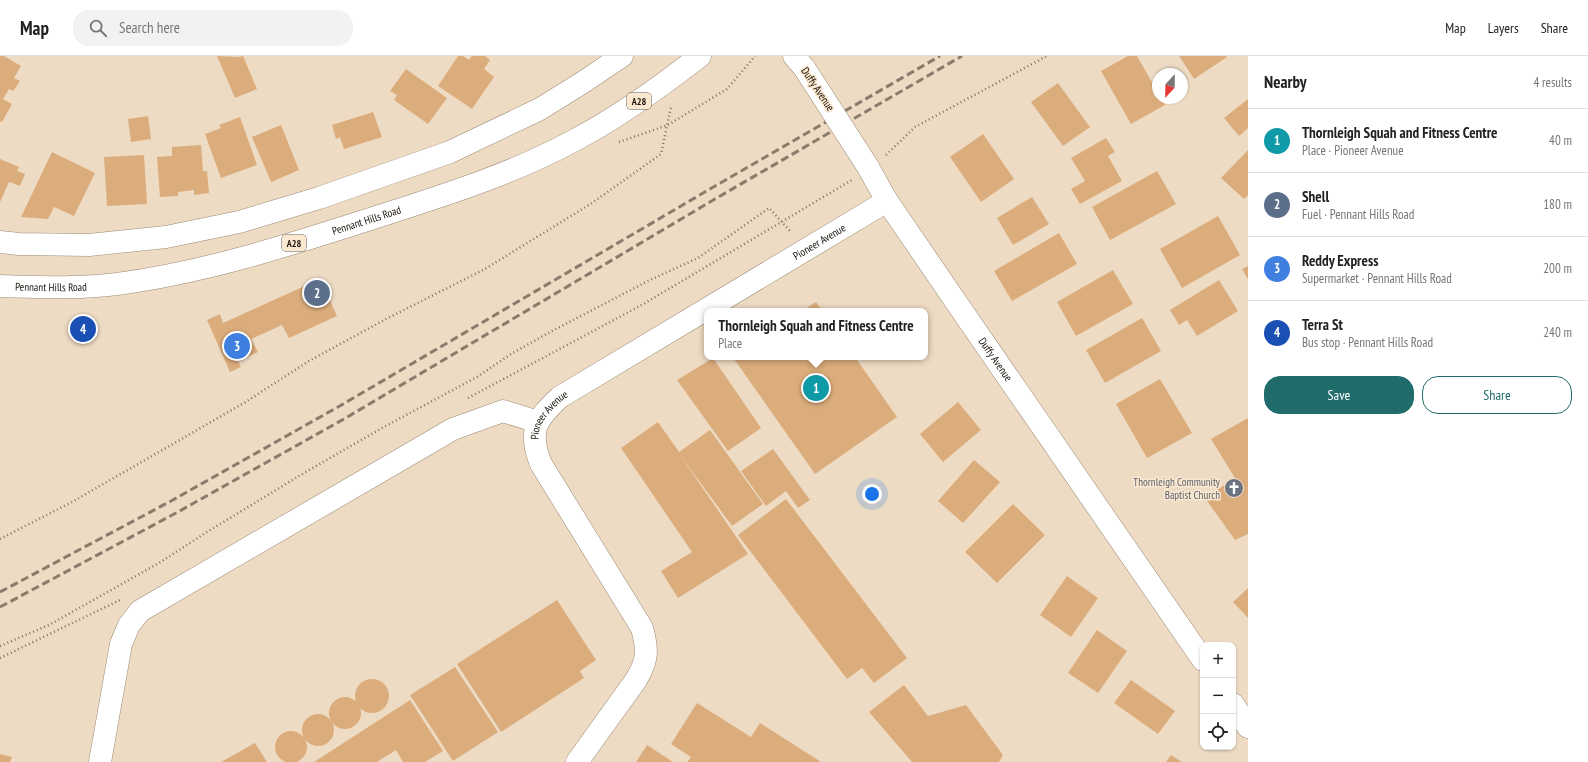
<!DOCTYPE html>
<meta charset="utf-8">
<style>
body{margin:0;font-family:"PT Sans Narrow",sans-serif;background:#f2f2f2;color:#222}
.controls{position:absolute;right:12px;bottom:12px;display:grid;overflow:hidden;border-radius:8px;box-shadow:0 1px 3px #0004}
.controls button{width:36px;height:36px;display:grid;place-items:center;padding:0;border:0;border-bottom:1px solid #e0e0e0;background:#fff;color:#222;font:20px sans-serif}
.compass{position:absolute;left:1152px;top:12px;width:36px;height:36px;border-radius:50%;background:#fff;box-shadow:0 1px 3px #0004;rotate:202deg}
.you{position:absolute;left:872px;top:438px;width:14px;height:14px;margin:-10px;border:3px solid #fff;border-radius:50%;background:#1a73e8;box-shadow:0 0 0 6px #1a73e833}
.badge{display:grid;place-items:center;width:26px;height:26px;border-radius:50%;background:#206c6b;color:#fff;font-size:13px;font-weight:700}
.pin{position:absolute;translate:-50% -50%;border:2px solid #fff;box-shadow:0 1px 4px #0006}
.popup{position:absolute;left:704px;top:252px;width:224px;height:52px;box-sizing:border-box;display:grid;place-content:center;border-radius:8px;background:#fff;filter:drop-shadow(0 1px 3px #0005);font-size:13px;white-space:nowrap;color:#767676}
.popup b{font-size:15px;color:#222}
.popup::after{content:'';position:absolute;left:50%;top:100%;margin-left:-8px;border:8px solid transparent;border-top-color:#fff}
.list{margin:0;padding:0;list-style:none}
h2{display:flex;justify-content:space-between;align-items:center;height:52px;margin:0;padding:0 16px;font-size:17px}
h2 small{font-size:13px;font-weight:400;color:#767676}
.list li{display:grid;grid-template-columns:26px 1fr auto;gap:12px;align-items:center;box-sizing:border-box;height:64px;padding:0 16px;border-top:1px solid #e0e0e0}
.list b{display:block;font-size:15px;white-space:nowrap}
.list p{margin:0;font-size:13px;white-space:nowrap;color:#767676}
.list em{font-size:13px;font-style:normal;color:#767676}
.actions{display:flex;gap:8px;padding:12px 16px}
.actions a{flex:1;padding:9px 0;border:1px solid #206c6b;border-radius:16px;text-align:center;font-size:14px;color:#206c6b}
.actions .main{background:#206c6b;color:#fff}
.icon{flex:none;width:22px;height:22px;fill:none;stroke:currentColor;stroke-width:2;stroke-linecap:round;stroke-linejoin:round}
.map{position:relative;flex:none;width:1248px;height:706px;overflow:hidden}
header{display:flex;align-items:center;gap:24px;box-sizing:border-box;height:56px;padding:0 20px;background:#fff;border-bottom:1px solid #e0e0e0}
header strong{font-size:19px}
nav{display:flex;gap:22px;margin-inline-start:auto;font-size:14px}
.search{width:280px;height:36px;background:#f2f2f2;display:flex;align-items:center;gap:10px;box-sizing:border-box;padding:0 14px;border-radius:16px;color:#767676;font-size:15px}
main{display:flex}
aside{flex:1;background:#fff}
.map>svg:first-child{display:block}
.building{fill:#dcad7c}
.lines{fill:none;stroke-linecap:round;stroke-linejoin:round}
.minor-casing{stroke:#9c8a75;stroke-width:23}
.major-casing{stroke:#9c8a75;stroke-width:23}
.highway-casing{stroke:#9c8a75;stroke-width:23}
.path{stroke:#7f7363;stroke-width:2.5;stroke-dasharray:1 3;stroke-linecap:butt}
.minor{stroke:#fff;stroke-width:22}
.major{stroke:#fff;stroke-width:22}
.highway{stroke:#fff;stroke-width:22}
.rail{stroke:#897c6c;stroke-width:3;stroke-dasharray:8 4;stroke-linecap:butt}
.major-bridge-casing{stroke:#9c8a75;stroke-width:23;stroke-linecap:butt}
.major-bridge{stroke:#fff;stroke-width:22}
.labels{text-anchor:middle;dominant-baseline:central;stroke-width:3;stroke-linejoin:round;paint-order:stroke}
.shield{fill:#fbe8d1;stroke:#5b5245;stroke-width:1}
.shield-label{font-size:10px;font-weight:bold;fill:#171109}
.street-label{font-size:11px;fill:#171109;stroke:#fbe8d1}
.worship-label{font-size:11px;fill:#5b616d;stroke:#fbe8d1;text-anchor:end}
</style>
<header>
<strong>Map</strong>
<div class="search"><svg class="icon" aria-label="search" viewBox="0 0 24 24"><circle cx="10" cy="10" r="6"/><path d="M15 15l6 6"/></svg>Search here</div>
<nav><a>Map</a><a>Layers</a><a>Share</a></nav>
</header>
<main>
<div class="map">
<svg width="1248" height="706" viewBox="0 0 1248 706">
<rect width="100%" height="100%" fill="#eedbc4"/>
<path class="building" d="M0,0H4L21,10L14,22L20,25L13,35L9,33L3,43L12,48L2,66L0,65Z
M217,0L239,1L243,0L257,33L235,42Z
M458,0H463L469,4L472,0H485L490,4L484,13L494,21L472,53L438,30Z
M1128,0H1137L1158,37V42H1161L1165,49L1131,68L1101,15Z
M1179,0H1226L1227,1L1194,23Z
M406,13L447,42L428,68L394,44L397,39L390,35Z
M1058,27L1090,71L1063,90L1031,46Z
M1248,43V72L1239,80L1224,62Z
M373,56L382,81L344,93L340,81L336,83L332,69Z
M148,60L151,83L131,86L128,63Z
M240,61L257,109L221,122L205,78L221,72L219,69Z
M281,69L299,114L271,126L252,81Z
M983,78L1014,123L981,146L950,101Z
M1106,82L1115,96L1108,100L1122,125L1080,148L1071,133L1085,125L1071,102Z
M201,89L203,115H207L209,137L194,139V134L178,136V140L160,141L157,101L172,100V91Z
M1248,94V139L1244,143L1221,122Z
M52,96L95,117L74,160L54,151L48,163L21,161Z
M144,99L147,148L107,150L104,101Z
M0,103L19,111L17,115L25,118L20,130L9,126L0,146Z
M1157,115L1176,148L1110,184L1092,151Z
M1032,141L1049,168L1013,189L997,162Z
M1218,160L1240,199L1182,232L1160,193Z
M1059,177L1077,208L1012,245L994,215Z
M1248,210V223L1242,213Z
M1113,214L1133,248L1076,280L1057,246Z
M320,223L337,260L289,282L282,269L251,283L258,296L238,305L241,311L230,316L207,264L220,258L223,267Z
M1219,224L1238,255L1197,280L1187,264L1179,269L1170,254Z
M816,246L822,255H802Z
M1142,262L1161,295L1105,327L1086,294Z
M737,301H855L897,361L815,418L734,303Z
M713,302L761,372L728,395L677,324Z
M1160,323L1192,377L1147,402L1116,348Z
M958,346L981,374L943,406L920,378Z
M1248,362V478L1235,484L1205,442L1235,422L1211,383Z
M658,366L679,396L710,374L763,448L732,470L680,399L748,498L678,542L661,515L692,496L621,392Z
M773,393L810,444L798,452L786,435L766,450L741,415Z
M974,404L1000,426L963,467L938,445Z
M786,443L907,602L874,627L862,612L847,623L738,479Z
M1013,448L1045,479L997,527L965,496Z
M1067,520L1098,542L1071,581L1040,559Z
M1248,532V562L1233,546Z
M557,544L596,604L580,615L584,622L501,676L457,608Z
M1097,574L1127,595L1098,637L1068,617Z
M455,611L498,676L453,705L410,639Z
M355 640a17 17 0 1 1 34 0a17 17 0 1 1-34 0Z
M1131,624L1175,655L1158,678L1114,647Z
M904,629L928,660L966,649L1003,699L999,706H912L869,656Z
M329 657a16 16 0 1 1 32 0a16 16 0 1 1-32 0Z
M410,644L443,695L425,706H403L396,694L377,706H314Z
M697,647L751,681L760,667L821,706H687L691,701L671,688Z
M302 674a16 16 0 1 1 32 0a16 16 0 1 1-32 0Z
M275 691a16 16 0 1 1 32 0a16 16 0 1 1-32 0Z
M255,687L267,706H221Z
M647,689L673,706H636Z
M0,698L12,701L10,706H0Z
M1171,699L1182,706H1166Z"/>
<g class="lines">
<g class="minor-casing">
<g id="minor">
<path d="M100,706L121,588L129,569L140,555L453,373L503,355L538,366"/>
<path id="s1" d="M577,706L636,624C648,604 648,594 642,572L541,408C528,376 535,364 560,341L887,145"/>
</g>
</g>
<g class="major-casing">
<g id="major">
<path d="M794,0L805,13"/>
<path id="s2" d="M868,111L887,145L956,246L1203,604"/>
<path d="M1233,648L1248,671"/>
</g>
</g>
<g class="highway-casing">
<g id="highway">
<path d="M0,186L19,188L89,189L166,181L239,166L319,142L450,96L540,53L585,25L622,0"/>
<path id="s3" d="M0,230C39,231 78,233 117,228C201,217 283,191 364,165C435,142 509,120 575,84C619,61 660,31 700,0"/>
</g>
</g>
<path class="path" d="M619,86L668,69L727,33L755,0
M886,99L915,71L1047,0
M468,342L640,250L852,124
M0,483L72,446L244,347L309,305L386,263L485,213L592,147L661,98L671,51
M0,590L49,569L159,507L207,476L299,420L382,372L477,321L511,298L550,276L652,223L698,202L769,152L791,176
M0,602L120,544"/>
<use href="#minor" class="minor"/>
<use href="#major" class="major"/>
<use href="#highway" class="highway"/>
<path class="rail" d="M0,536L171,445L338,351L710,133L940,0
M0,551L176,457L344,363L715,143L962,0"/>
<g class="major-bridge-casing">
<path id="major-bridge" d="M805,13L868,111"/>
</g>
<use href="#major-bridge" class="major-bridge"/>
</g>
<defs>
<g id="church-disc" transform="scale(1)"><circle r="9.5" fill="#6b7280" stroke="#fbe8d1"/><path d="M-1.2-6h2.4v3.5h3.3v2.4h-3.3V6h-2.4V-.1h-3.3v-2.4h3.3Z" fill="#fff"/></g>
</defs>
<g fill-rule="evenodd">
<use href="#church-disc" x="1234" y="432"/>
</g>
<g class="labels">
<g class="shield">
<rect x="627" y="37" width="24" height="16" rx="3"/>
<rect x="282" y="179" width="24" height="16" rx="3"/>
</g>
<g class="shield-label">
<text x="639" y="45">A28</text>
<text x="294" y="187">A28</text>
</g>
<g class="street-label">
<text transform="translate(818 33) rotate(56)">Duffy Avenue</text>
<text stroke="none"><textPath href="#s3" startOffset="375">Pennant Hills Road</textPath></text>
<text stroke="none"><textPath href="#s1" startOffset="727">Pioneer Avenue</textPath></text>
<text stroke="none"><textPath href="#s3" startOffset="51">Pennant Hills Road</textPath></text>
<text stroke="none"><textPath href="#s2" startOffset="231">Duffy Avenue</textPath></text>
<text stroke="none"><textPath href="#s1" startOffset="403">Pioneer Avenue</textPath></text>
</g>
<g class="worship-label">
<text x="1220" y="426">Thornleigh Community<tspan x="1220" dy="13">Baptist Church</tspan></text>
</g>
</g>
</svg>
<div class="controls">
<button>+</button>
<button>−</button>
<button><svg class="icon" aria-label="locate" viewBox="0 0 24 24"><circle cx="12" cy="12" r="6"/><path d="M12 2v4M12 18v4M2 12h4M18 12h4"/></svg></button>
</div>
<svg class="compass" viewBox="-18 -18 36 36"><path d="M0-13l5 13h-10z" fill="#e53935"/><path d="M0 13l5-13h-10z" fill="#767676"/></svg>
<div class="you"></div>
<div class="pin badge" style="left:816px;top:332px;background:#0f9aa8">1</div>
<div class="popup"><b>Thornleigh Squah and Fitness Centre</b>Place</div>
<div class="pin badge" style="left:317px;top:237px;background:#5c6f8a">2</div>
<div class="pin badge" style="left:237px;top:290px;background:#3f7fe0">3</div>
<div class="pin badge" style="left:83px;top:273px;background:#1a4fb4">4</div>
</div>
<aside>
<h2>Nearby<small>4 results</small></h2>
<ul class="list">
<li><span class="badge" style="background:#0f9aa8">1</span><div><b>Thornleigh Squah and Fitness Centre</b><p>Place · Pioneer Avenue</p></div><em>40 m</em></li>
<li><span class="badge" style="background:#5c6f8a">2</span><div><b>Shell</b><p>Fuel · Pennant Hills Road</p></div><em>180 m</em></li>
<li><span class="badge" style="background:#3f7fe0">3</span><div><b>Reddy Express</b><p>Supermarket · Pennant Hills Road</p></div><em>200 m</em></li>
<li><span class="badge" style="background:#1a4fb4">4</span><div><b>Terra St</b><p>Bus stop · Pennant Hills Road</p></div><em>240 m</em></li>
</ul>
<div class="actions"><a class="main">Save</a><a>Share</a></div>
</aside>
</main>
